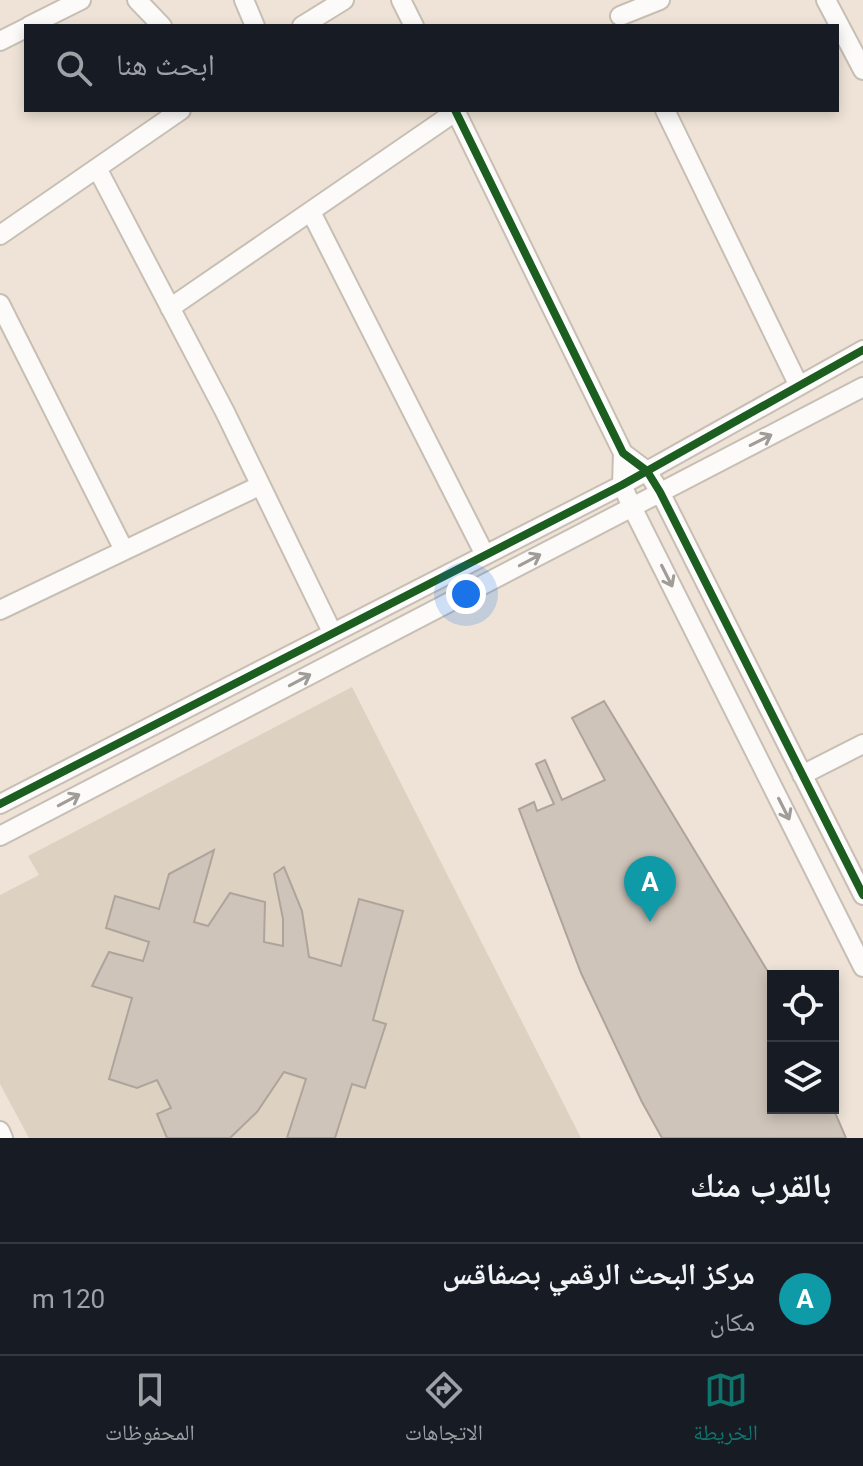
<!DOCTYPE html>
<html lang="ar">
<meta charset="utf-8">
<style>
body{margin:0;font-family:Roboto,"Noto Naskh Arabic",sans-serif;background:#20242c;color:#f1f3f6;direction:rtl}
.controls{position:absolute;right:24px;bottom:24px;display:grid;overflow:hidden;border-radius:0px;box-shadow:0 4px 12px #0003}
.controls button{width:72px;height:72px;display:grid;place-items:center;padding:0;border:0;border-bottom:2px solid #363941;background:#171b24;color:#f1f3f6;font:40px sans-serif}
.you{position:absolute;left:466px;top:594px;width:28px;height:28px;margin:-20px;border:6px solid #fff;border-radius:50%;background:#1a73e8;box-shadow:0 0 0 12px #1a73e833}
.badge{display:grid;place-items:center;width:52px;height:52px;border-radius:50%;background:#0f766e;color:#fff;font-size:26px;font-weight:700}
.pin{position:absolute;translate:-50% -66px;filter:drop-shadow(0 2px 4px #0008)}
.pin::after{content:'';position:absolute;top:42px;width:28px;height:24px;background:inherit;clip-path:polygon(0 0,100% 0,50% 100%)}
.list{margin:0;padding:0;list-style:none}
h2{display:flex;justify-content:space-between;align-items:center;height:104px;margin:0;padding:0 32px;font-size:34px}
h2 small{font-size:26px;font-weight:400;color:#9ea1a6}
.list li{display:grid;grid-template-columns:52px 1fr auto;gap:24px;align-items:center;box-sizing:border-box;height:112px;padding:0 32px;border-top:2px solid #363941}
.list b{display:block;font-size:30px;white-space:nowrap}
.list p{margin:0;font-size:26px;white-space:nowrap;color:#9ea1a6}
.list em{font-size:26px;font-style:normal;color:#9ea1a6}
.icon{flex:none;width:44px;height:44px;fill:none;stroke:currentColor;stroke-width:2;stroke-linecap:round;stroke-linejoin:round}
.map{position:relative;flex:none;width:863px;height:1138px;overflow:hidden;direction:ltr}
.search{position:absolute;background:#171b24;box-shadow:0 4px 12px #0003;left:24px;right:24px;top:24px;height:88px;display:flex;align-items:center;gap:20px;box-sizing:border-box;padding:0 28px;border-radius:0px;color:#9ea1a6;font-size:30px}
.sheet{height:216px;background:#171b24}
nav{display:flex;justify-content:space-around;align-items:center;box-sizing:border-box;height:112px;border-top:2px solid #363941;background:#171b24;font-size:22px;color:#9ea1a6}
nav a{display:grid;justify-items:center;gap:4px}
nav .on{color:#0f766e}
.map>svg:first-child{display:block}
.education{fill:#ddd2c2}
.building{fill:#cec4ba;stroke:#aea49b;stroke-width:2}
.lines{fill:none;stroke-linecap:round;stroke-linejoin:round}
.street-casing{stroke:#c7beb4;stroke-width:22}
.street{stroke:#fcfbf9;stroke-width:18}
.cycleway-casing{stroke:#fff;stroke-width:13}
.cycleway{stroke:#1b5e20;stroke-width:8}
.oneway{stroke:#a09c98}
</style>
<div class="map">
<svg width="863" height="1138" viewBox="0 0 863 1138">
<rect width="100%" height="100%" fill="#eee3d6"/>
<path class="education" d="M352,687L581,1138H29L0,1084V895L39,875L28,856Z"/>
<path class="building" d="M604,701L773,980V1108H833L846,1138H662L642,1102L581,973L519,809L534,802L537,811L554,804L536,764L545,760L562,800L605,780L572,718Z
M214,850L194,922L208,926L230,893L265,902L264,942L283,946V919L274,874L284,867L302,911L309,957L341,966L359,899L403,911L373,1020L386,1024L365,1088L352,1084L335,1138H287L306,1079L284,1072L257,1112L230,1138H167L157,1114L171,1108L157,1080L137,1088L109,1079L132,998L92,986L109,952L143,961L149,942L106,928L115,896L159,909L169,874Z"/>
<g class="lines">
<g class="street-casing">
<path id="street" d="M137,0L162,26
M244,0L255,26
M401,0L414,26
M826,0L863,70
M620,16L660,0
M29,26L81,0
M302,26L344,0
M0,41L26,28
M455,110L623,453L647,471L660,492L863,895
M665,110L799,386
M98,170L225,412L332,632
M311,212L484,553
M0,235L181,110
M0,304L124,550
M170,308L455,112
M623,453L622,485L632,507L863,967
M0,610L259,486
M802,775L863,744
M0,804L622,485L863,350
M0,836L863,387
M0,1131L3,1138"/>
</g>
<use href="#street" class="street"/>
<g class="cycleway-casing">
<path id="cycleway" d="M455,110L623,453L647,471L660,492L863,895
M0,804L622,485L863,350"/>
</g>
<use href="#cycleway" class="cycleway"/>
</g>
<defs><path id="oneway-shaft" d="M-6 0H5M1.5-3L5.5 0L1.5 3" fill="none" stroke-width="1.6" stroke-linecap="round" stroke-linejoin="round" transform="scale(2)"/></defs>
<g class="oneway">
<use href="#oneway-shaft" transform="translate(761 440) rotate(-27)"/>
<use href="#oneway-shaft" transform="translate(530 560) rotate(-28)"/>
<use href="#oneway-shaft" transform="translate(667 576) rotate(63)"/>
<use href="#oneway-shaft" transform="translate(300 680) rotate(-28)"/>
<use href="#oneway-shaft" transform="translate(69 800) rotate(-28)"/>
<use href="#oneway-shaft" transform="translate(784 809) rotate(63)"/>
</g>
</svg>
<div class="controls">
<button><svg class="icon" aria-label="locate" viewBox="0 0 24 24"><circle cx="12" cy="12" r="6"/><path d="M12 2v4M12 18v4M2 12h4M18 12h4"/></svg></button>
<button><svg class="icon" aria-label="layers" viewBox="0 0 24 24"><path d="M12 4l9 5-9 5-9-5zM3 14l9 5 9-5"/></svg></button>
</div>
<div class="you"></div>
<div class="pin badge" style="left:650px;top:922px;background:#0f9aa8">A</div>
<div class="search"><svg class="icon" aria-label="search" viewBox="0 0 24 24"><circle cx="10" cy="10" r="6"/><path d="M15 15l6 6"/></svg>ابحث هنا</div>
</div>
<section class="sheet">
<h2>بالقرب منك<small></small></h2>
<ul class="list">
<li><span class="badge" style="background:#0f9aa8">A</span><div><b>مركز البحث الرقمي بصفاقس</b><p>مكان</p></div><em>120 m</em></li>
</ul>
</section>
<nav>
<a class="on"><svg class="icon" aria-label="map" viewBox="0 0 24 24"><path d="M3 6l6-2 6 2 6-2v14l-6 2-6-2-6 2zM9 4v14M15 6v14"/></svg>الخريطة</a>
<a><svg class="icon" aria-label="directions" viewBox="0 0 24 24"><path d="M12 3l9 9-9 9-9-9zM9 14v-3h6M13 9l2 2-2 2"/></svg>الاتجاهات</a>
<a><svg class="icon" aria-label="saved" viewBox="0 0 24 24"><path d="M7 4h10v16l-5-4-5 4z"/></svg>المحفوظات</a>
</nav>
